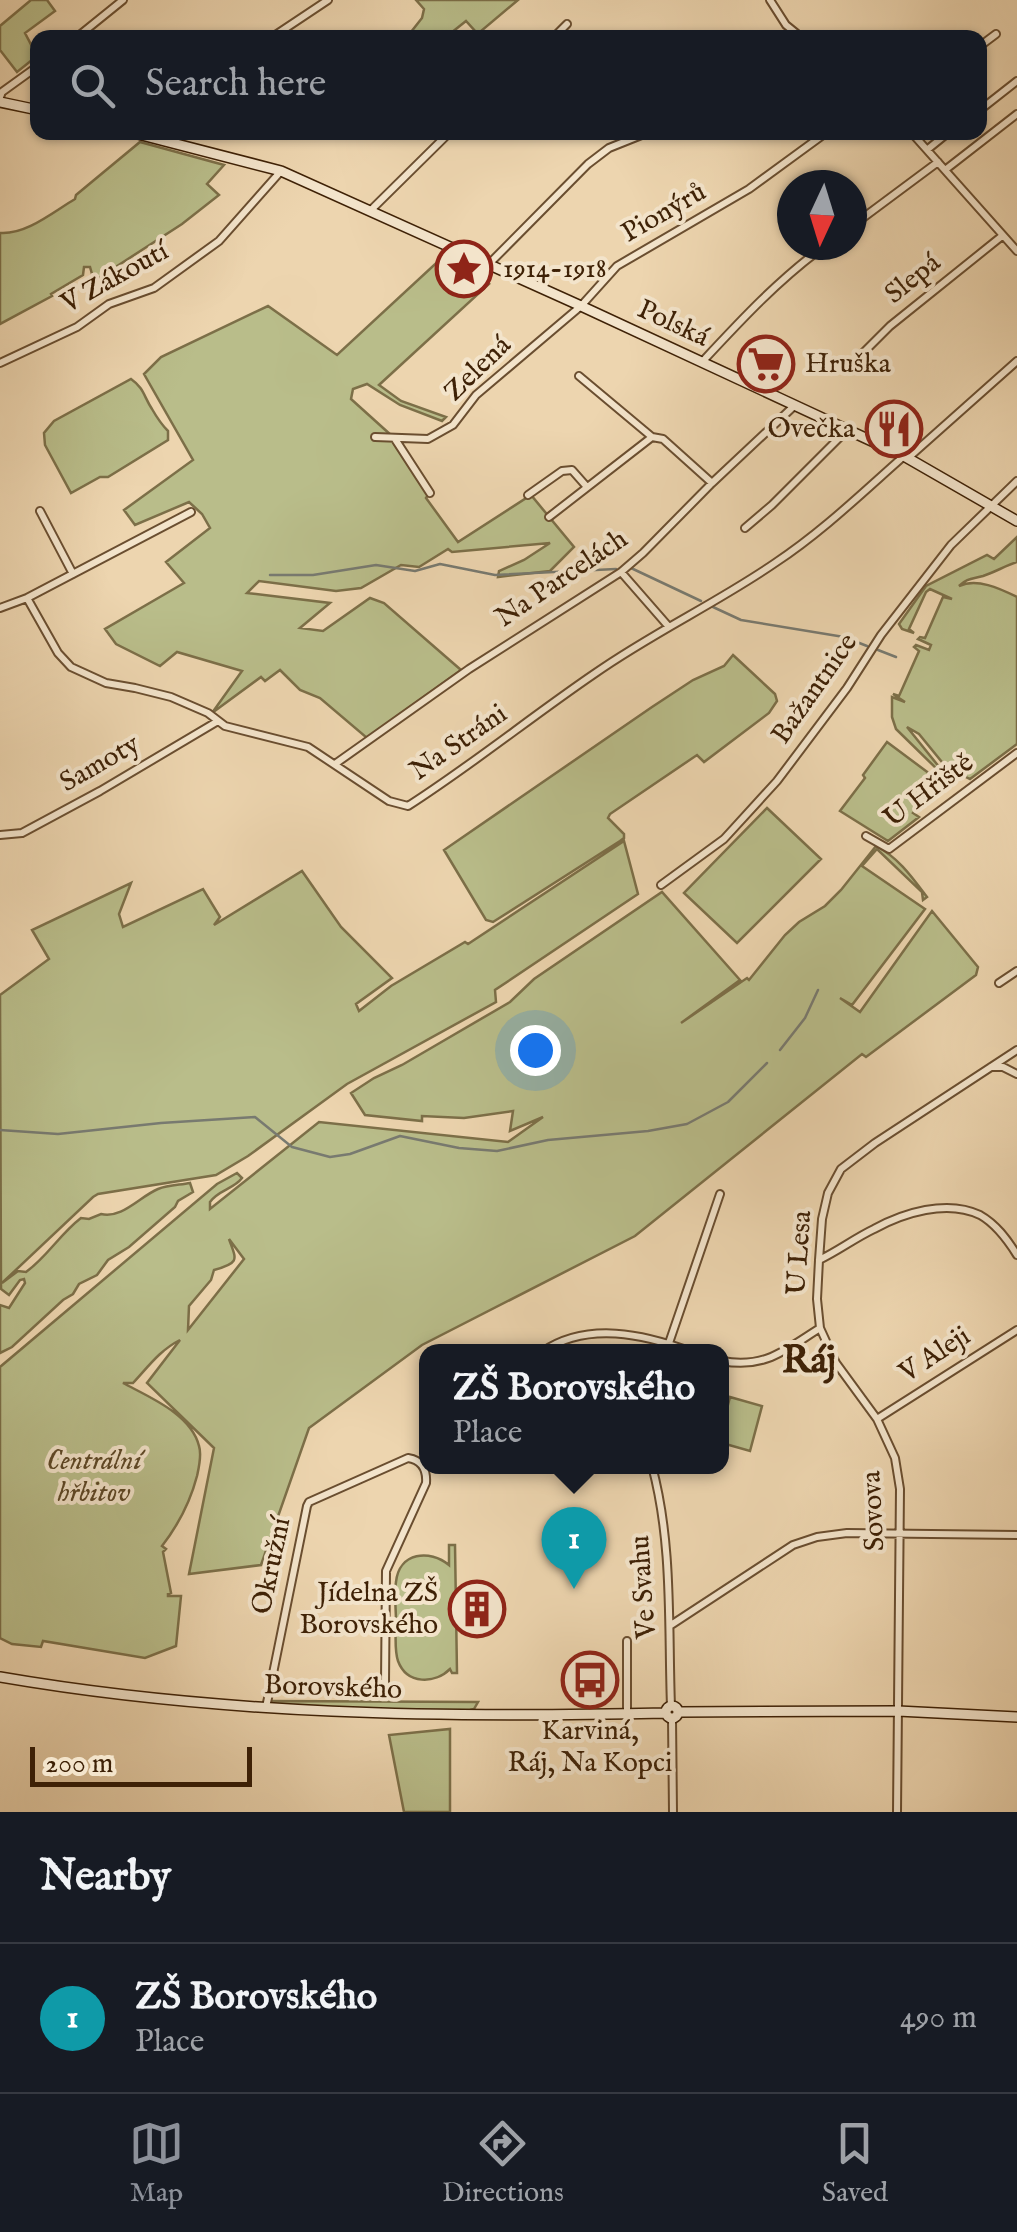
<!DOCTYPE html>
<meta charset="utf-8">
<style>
body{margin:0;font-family:"IM FELL English",serif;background:#242831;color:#f1f3f6}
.compass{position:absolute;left:777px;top:170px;width:90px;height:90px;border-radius:50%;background:#171b24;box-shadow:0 2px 8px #0004;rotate:184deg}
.scale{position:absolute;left:30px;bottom:25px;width:222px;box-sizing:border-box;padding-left:10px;border:5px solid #3e2106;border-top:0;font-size:28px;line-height:35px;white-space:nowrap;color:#3e2106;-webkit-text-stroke:8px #f3e4cb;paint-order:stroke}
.you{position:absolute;left:535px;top:1050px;width:35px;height:35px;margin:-25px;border:8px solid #fff;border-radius:50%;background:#1a73e8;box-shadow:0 0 0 15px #1a73e833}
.badge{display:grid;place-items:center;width:65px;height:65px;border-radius:50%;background:#8c9099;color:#fff;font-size:32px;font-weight:700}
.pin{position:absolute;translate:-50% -82px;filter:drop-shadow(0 2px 5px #0008)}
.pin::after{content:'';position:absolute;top:52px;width:35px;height:30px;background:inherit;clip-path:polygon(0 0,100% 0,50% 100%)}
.popup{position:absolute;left:419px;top:1344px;width:310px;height:130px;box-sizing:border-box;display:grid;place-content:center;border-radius:20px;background:#171b24;filter:drop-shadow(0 2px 8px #0005);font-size:32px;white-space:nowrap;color:#9ea1a6}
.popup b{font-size:38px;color:#f1f3f6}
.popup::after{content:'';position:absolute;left:50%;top:100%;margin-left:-20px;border:20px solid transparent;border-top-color:#171b24}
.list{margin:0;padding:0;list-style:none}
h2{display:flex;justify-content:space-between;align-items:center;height:130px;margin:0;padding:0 40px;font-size:42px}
h2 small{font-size:32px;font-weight:400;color:#9ea1a6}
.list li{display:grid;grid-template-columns:65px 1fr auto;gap:30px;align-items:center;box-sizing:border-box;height:150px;padding:0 40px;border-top:2px solid #363941}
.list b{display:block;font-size:38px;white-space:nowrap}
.list p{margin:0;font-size:32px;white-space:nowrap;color:#9ea1a6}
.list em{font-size:32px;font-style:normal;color:#9ea1a6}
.icon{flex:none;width:55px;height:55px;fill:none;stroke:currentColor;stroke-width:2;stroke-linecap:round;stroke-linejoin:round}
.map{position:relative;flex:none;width:1017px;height:1812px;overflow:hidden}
.search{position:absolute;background:#171b24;box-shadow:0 2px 8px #0004;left:30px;right:30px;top:30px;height:110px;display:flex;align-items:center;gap:25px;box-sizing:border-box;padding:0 35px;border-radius:20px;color:#9ea1a6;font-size:38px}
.sheet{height:280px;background:#171b24}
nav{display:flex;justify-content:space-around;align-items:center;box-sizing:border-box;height:140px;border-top:2px solid #363941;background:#171b24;font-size:28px;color:#9ea1a6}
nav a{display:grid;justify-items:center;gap:5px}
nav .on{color:#8c9099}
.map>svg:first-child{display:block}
.green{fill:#b9bd8a;stroke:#7c6f48;stroke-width:2.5;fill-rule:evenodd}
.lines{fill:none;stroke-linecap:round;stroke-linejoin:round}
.stream{stroke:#787a70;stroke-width:2.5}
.street-casing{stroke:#6a4e30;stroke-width:10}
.secondary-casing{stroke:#3e2106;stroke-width:12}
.street{stroke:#f3e4cb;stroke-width:6}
.secondary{stroke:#f3e4cb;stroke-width:9}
.labels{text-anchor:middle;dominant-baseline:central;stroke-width:8;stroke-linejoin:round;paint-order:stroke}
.street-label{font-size:28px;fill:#3e2106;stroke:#f3e4cb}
.poi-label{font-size:28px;fill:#3e2106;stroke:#f3e4cb;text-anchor:start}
.park-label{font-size:28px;font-style:italic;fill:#5d4827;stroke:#f3e4cb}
.district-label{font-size:38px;font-weight:bold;fill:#3e2106;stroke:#f3e4cb}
</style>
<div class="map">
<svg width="1017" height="1812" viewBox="0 0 1017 1812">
<rect width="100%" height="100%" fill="#edd5af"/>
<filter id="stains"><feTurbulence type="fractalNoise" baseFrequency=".002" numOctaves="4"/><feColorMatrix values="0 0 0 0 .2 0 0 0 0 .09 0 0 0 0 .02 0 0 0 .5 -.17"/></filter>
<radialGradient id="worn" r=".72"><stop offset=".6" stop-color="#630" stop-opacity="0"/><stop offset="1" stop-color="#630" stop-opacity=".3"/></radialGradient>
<path class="green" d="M31,0H47L55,11L25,33L37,56L17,72L0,50V26Z
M416,0H518L480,32L477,33L466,21L446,37L416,38L411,32L422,18L424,9Z
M140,142L224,165L207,184L219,195L182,224L94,281L90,267H84L83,275L51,294L52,296L0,324V233C26,235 53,212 75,199L76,195Z
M446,254L489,284L379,385L401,401L446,417L442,421L400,405L367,384L353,389L351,399L392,436L393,442L428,495L426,498L458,542L531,495L574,547L550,571L498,577L499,571L524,560L550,543L452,552L448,549L419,567L401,565L361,588L336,591L259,581L247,593L330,603L300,628L323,631L370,598L384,603L461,670L367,738L320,698L300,690L280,670L265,681L261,677L212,713L242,671L177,652L160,666L116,644L105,629L184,583L166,562L210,528L202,514L189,502L135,525L124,510L193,460L144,374L161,357L268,306L337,355Z
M131,379C144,388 144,397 152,409C156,416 163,426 168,431V440L108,477H100L71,493L45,445L44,433L54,421Z
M1017,537V562C1005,566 995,572 983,576C973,579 967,578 959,586C977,578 999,588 1017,597V744L970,779L946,767L919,734L907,727L944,773L943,775L896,729L892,717V697L905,702L893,694L899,696L919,651L914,647L916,645L929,650L931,645L918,639L920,637L925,638L943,597L952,599L930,589L926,592L909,629L914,633L902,629L899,624L926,586L987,555L994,559Z
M733,655L775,694L777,701L769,713L704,762L697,755L610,814L608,818L624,834V838L620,841L493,922L486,920L444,850L652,707L693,680L724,666Z
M887,742L938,780L913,813L919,817L888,841L840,811L865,778L863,775Z
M767,808L821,859L737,943L684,893Z
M624,841L638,894L495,990L496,1002L347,1084L248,1156L216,1175L98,1194L93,1197L2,1283L18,1271L26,1272C47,1257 60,1234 81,1218L89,1219L101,1214C122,1219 139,1197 158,1189C168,1185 180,1185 190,1183L193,1192L178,1201L175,1207L129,1247L108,1260L97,1275L79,1284L73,1294L63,1300L12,1347L0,1353V1305L9,1308L25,1283L24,1279L20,1280L9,1295L1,1289L0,995L49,959L32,930L131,883L119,914L123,927L203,889L220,917L214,925L302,871L341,927L392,978L356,1004L359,1011L391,986L465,942L468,944Z
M876,846C899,858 912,877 927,897L923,900L922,892L877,849L862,866L925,909L852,1005L840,998L860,1012L932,911L978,967L976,975L866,1057L862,1054L635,1236L422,1345L309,1428L261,1565L189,1574L214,1448L147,1383L180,1340C160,1350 148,1367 133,1383H123C149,1397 191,1414 199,1446C202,1455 199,1467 197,1476C190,1503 179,1524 162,1546L166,1549L163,1552L171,1593L168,1594V1596H181L176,1646L145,1658L43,1641L41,1647L12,1644L0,1638V1367L217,1184L237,1173L242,1178C234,1189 218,1190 210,1202V1209L319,1122L508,1142L543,1117L510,1131L513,1111L464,1118L422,1116V1121L365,1115L351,1093L374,1078L402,1065L510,1002L534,979L662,892L740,980L681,1023L747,978L749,980L785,935L799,922L825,906L841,890ZM229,1239L244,1259L188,1330L189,1306L211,1280L214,1270C241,1263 236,1259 229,1239Z
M730,1397L762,1406L750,1451L722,1443V1428Z
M449,1545H455L457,1673H452L450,1669C435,1684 407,1685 398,1661C394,1649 396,1634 396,1621C396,1609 394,1594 396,1582C399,1552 430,1549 449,1565Z
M270,1701L478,1702L474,1709L470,1710L421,1711L273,1705Z
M450,1729V1812H404L389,1735Z"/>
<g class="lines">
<path class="stream" d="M631,568L701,601
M270,575H313L376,565L415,571L440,564L495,575L616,569
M713,607L741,620L844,637L867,646
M878,650L896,657
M780,1050L805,1018L818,990
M0,1130L58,1134L161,1123L255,1117L292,1147L330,1157L350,1154L400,1136L459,1148L497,1151L548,1140L648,1131L687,1124L728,1102L767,1063"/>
<g class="street-casing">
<path id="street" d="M770,0L786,25L802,38
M76,38L123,0
M271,38L328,0
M553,38L567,24
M980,46L996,34
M0,97L2,92L38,66
M980,110L1017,81
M911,132L1017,251
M928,149L949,132
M945,170L1017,114
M370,211L450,132
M852,226L938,162
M489,264L588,164L609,148L649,132
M855,361L890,326L1002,236
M702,362C741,320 779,279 826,245
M0,363L77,327L109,304L154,288L219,241L281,171
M579,376L652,437
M375,437L428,439L453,425L476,395L581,306L617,266L749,189L827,132
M395,439L430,493
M908,458L1017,361
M528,495L562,471L572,470L587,487
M40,511L73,574
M549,517L652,437L663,439L712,483
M745,528L772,505L847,430
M621,572L669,627
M27,598L58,653L71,667L106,683L135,688L171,697L208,713L225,726L308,747L389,801L408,806C472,765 531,717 594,674C652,633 717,603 775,563C822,532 862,493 904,456
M0,608L27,598L191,512
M335,764L469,669L621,572L643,553L712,483L794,406
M0,835L22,833L100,791L218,721
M866,836L889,849L1017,753
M661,885L724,839L777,781L847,688L881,635L951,545L1017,481
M999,983L1017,971
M991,1067H1003L1017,1074
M819,1260C838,1251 855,1238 874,1229C903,1213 947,1199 980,1215C996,1224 1007,1239 1017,1255
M669,1343L720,1194
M542,1352C587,1321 644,1334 692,1352
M722,1361C765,1369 785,1350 820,1328
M877,1419L1017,1330
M652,1466C673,1544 668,1626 671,1706
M671,1625L793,1545L817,1537L847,1533L1017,1535
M627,1641V1713
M266,1707L268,1698L307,1506L309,1502L408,1458C422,1460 427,1470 426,1483L386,1571L385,1683L378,1687H270
M672,1719L673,1812
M897,1812L900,1489L895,1458L877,1419L836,1363L820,1328L817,1299L819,1260L822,1219L828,1193L841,1169L875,1143L1017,1050"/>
</g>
<g class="secondary-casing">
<path id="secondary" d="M0,102L38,110
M130,132L281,171L581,306L904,456L1017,521
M0,1677C220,1715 443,1718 666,1713
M666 1712a6 6 0 1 1 12 0a6 6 0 1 1-12 0Z
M679,1712L898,1711L1017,1717"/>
</g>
<use href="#street" class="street"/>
<use href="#secondary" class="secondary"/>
</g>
<defs>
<g id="sight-ring" transform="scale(2.875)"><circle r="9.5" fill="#f3e4cb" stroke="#8f2418" stroke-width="1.5"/><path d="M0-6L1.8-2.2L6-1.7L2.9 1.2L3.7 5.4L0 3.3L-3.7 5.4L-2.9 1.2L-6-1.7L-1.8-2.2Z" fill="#8f2418"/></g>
<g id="supermarket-ring" transform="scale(2.875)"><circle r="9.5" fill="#f3e4cb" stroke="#8f2418" stroke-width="1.5"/><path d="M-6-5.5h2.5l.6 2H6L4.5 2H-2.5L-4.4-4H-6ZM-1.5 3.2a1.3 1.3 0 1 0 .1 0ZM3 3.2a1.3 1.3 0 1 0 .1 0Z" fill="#8f2418"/></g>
<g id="restaurant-ring" transform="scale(2.875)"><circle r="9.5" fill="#f3e4cb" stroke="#8f2418" stroke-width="1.5"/><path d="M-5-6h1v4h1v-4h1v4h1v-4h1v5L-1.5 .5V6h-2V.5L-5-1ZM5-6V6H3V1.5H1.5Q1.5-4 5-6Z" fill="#8f2418"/></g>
<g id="building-ring" transform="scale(2.875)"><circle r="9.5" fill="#f3e4cb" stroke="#8f2418" stroke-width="1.5"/><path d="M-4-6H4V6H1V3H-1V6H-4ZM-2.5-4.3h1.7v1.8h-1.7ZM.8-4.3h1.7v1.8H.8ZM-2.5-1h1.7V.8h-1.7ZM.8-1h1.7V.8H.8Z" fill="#8f2418"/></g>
<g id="bus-ring" transform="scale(2.875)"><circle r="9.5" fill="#f3e4cb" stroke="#8f2418" stroke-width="1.5"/><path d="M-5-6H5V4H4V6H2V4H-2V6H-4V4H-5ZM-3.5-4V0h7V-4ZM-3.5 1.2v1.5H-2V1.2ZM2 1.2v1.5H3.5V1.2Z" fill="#8f2418"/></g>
</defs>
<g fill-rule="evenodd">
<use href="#sight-ring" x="464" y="269"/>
<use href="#supermarket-ring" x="766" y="364"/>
<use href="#restaurant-ring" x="894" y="429"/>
<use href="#building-ring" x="477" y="1609"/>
<use href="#bus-ring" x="590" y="1680"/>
</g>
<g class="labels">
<g class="street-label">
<text transform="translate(664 213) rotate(-30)">Pionýrů</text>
<text transform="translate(115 278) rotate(-29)">V Zákoutí</text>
<text transform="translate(913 279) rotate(-39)">Slepá</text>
<text transform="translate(673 324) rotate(25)">Polská</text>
<text transform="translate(478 369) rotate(-44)">Zelená</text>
<text transform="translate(562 579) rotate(-34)">Na Parcelách</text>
<text transform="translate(815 689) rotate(-55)">Bažantnice</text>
<text transform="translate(459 743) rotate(-35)">Na Stráni</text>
<text transform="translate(100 764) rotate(-30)">Samoty</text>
<text transform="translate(929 791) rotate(-37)">U Hřiště</text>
<text transform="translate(800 1253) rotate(-86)">U Lesa</text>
<text transform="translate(935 1355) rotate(-33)">V Aleji</text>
<text transform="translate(874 1511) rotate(-93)">Sovova</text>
<text transform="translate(272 1566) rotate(-78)">Okružní</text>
<text transform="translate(644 1587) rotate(-94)">Ve Svahu</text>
<text transform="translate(333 1688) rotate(2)">Borovského</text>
</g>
<g class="poi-label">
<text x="503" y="269">1914-1918</text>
<text x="805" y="364">Hruška</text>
<text x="855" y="429" text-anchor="end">Ovečka</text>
<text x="438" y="1593" text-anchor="end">Jídelna ZŠ<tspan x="438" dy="32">Borovského</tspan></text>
<text x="590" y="1731" text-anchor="middle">Karviná,<tspan x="590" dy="32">Ráj, Na Kopci</tspan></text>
</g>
<g class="park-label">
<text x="94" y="1461">Centrální<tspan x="94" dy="32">hřbitov</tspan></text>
</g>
<g class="district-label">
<text x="809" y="1362">Ráj</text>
</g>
</g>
<rect width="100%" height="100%" filter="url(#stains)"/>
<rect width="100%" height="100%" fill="url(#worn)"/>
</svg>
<svg class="compass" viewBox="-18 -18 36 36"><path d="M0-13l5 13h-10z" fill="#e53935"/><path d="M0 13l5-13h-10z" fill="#9ea1a6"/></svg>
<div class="scale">200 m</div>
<div class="you"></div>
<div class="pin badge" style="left:574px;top:1589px;background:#0f9aa8">1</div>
<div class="popup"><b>ZŠ Borovského</b>Place</div>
<div class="search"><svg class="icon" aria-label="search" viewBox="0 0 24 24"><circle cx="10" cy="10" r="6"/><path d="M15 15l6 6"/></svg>Search here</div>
</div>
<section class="sheet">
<h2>Nearby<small></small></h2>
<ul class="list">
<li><span class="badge" style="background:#0f9aa8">1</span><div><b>ZŠ Borovského</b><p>Place</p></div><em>490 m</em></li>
</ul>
</section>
<nav>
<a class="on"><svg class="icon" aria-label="map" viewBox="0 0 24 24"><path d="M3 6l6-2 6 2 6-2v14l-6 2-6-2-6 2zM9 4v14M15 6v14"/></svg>Map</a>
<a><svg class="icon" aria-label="directions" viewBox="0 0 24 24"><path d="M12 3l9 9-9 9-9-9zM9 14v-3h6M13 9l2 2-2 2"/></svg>Directions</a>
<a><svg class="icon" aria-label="saved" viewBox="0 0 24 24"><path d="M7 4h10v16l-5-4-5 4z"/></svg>Saved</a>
</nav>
